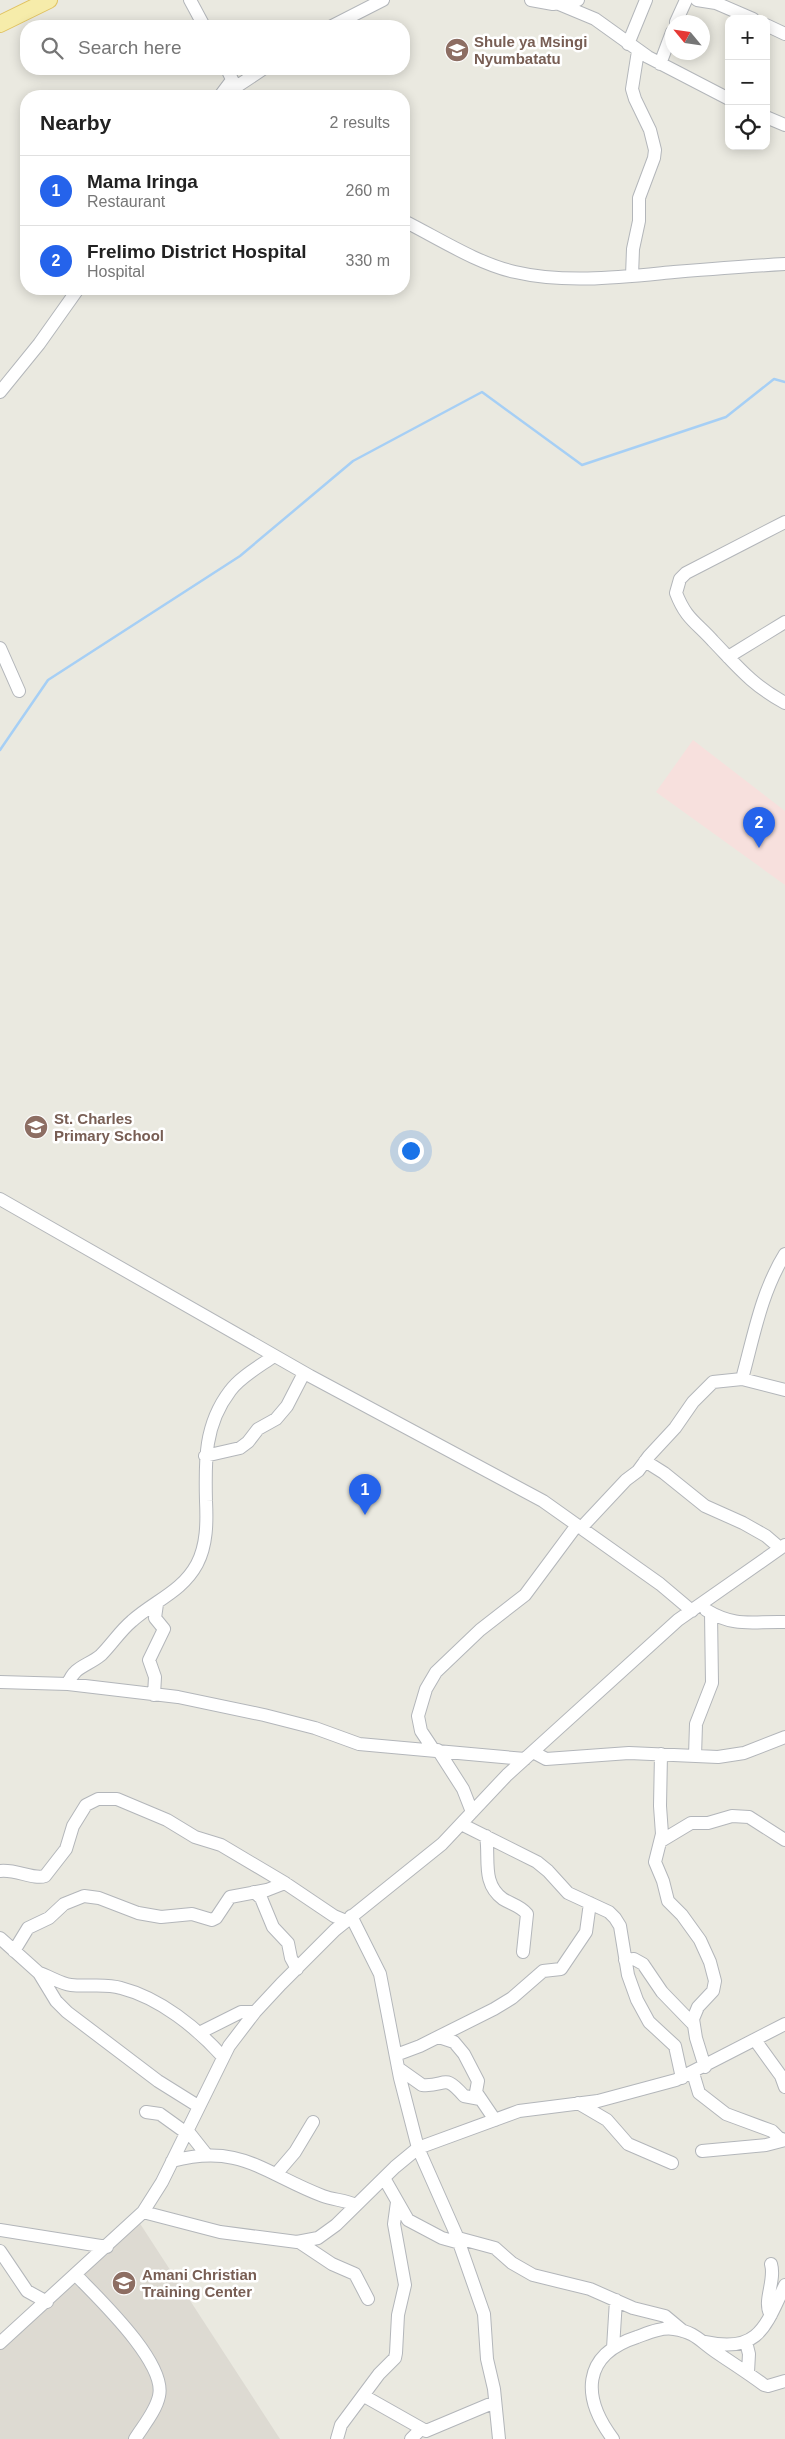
<!DOCTYPE html>
<meta charset="utf-8">
<style>
body{margin:0;font-family:Helvetica,sans-serif;background:#f6f6f6;color:#222}
.controls{position:absolute;right:15px;top:15px;display:grid;overflow:hidden;border-radius:10px;box-shadow:0 2px 12px #0003}
.controls button{width:45px;height:45px;display:grid;place-items:center;padding:0;border:0;border-bottom:1px solid #e0e0e0;background:#fff;color:#222;font:25px sans-serif}
.compass{position:absolute;left:665px;top:15px;width:45px;height:45px;border-radius:50%;background:#fff;box-shadow:0 2px 12px #0003;rotate:299deg}
.you{position:absolute;left:410px;top:1150px;width:18px;height:18px;margin:-12px;border:4px solid #fff;border-radius:50%;background:#1a73e8;box-shadow:0 0 0 8px #1a73e833}
.badge{display:grid;place-items:center;width:32px;height:32px;border-radius:50%;background:#2563eb;color:#fff;font-size:16px;font-weight:700}
.pin{position:absolute;translate:-50% -41px;filter:drop-shadow(0 1px 2px #0008)}
.pin::after{content:'';position:absolute;top:26px;width:18px;height:15px;background:inherit;clip-path:polygon(0 0,100% 0,50% 100%)}
.list{margin:0;padding:0;list-style:none}
h2{display:flex;justify-content:space-between;align-items:center;height:65px;margin:0;padding:0 20px;font-size:21px}
h2 small{font-size:16px;font-weight:400;color:#767676}
.list li{display:grid;grid-template-columns:32px 1fr auto;gap:15px;align-items:center;box-sizing:border-box;height:70px;padding:0 20px;border-top:1px solid #e0e0e0}
.list b{display:block;font-size:19px;white-space:nowrap}
.list p{margin:0;font-size:16px;white-space:nowrap;color:#767676}
.list em{font-size:16px;font-style:normal;color:#767676}
.icon{flex:none;width:28px;height:28px;fill:none;stroke:currentColor;stroke-width:2;stroke-linecap:round;stroke-linejoin:round}
.map{position:relative;flex:none;width:785px;height:2439px;overflow:hidden}
.search{position:absolute;background:#fff;box-shadow:0 2px 12px #0003;left:20px;top:20px;width:390px;height:55px;display:flex;align-items:center;gap:12px;box-sizing:border-box;padding:0 18px;border-radius:20px;color:#767676;font-size:19px}
.panel{position:absolute;background:#fff;box-shadow:0 2px 12px #0003;left:20px;top:90px;width:390px;height:205px;border-radius:20px}
.map>svg:first-child{display:block}
.education{fill:#dddad2}
.medical{fill:#f7e0dd}
.lines{fill:none;stroke-linecap:round;stroke-linejoin:round}
.stream{stroke:#a6cff5;stroke-width:2.5}
.minor-casing{stroke:#b3b6ba;stroke-width:14}
.major-casing{stroke:#e1c362;stroke-width:18}
.minor{stroke:#fff;stroke-width:12}
.major{stroke:#f6ecaa;stroke-width:16}
.labels{text-anchor:middle;dominant-baseline:central;stroke-width:5;stroke-linejoin:round;paint-order:stroke}
.education-label{font-size:15px;font-weight:bold;fill:#785e54;stroke:#fff;text-anchor:start}
</style>
<div class="map">
<svg width="785" height="2439" viewBox="0 0 785 2439">
<rect width="100%" height="100%" fill="#eae9e0"/>
<path class="education" d="M139,2222L280,2439H0V2343Z"/>
<path class="medical" d="M693,740L785,811V885L656,792Z"/>
<g class="lines">
<path class="stream" d="M0,750L48,680L240,556L353,461L482,392L582,465L726,417L774,379L785,382"/>
<g class="minor-casing">
<path id="minor" d="M190,0L204,26
M531,0L553,4L578,0
M697,0L716,3L753,19
M559,4L595,19L648,57L729,99
M676,22L686,0
M766,25L785,34
M332,26L383,0
M628,44L646,0
M660,64L672,32
M227,69L240,96
M236,87L263,69
M220,96L232,80
M766,117L785,125
M404,221C438,238 478,264 515,272C566,284 622,277 674,272C711,269 748,266 785,264
M632,276L633,249L639,221V198L654,158L655,150L650,130L635,99L632,89L638,51
M0,392L39,344L78,289
M785,522L686,573L680,579L676,593C686,619 696,622 713,641C739,668 751,684 785,703
M0,648L19,691
M728,657L785,622
M0,1199L310,1376L543,1501L660,1584L692,1611
M742,1379C754,1335 761,1293 785,1254
M205,1456L240,1448L248,1442L258,1429L276,1419L287,1406L304,1373
M645,1461L664,1473L705,1506L743,1523L766,1536L780,1548
M581,1528L626,1480L638,1471L649,1456L675,1428L693,1402L713,1382L742,1379L785,1390
M706,1610C736,1628 752,1621 785,1622
M0,1682L68,1684L178,1697L264,1715L315,1728L359,1744L525,1759
M68,1684C74,1666 88,1666 101,1655C112,1644 120,1631 132,1621C154,1601 182,1592 197,1564C207,1545 207,1522 206,1501C205,1461 204,1425 230,1391C240,1377 260,1366 274,1356
M154,1695L155,1677L149,1660L164,1629L155,1618L157,1604
M433,1749L421,1731L418,1716L426,1689L436,1672L480,1630L525,1595L577,1525
M438,1750L463,1789L472,1812
M533,1752L546,1759L629,1753L718,1757L744,1753L785,1737
M661,1754L660,1806L662,1834L655,1862L663,1881L668,1901L682,1915L700,1940L710,1962L715,1981L713,1991L698,2007L693,2019L696,2038L705,2067
M695,1756L696,1724L712,1683L711,1613
M461,1824L537,1862L548,1871L568,1893L609,1912L615,1918L620,1926L628,1975L637,2000L649,2022L675,2046L682,2078
M486,1836C490,1858 481,1883 503,1899C511,1904 521,1906 527,1914L523,1952
M661,1841L691,1823H708L732,1816L749,1817L785,1840
M0,1871C16,1869 34,1880 45,1876L66,1849L73,1826L86,1805L98,1799H117L167,1820L195,1837L221,1845L285,1883L334,1916L346,1921
M254,1892L261,1898L273,1927L288,1943L291,1958L297,1969
M351,1916L380,1974L400,2078L418,2148L456,2234L484,2314L487,2359L494,2389L499,2439
M0,1938L39,1973L56,2001L67,2012L158,2081L198,2106
M14,1951L28,1928L49,1918L64,1904L84,1896L99,1898L138,1913L161,1917L192,1914L212,1920L216,1918L230,1897L267,1890L285,1883
M625,1960L634,1959L643,1964L662,1992L693,2024
M39,1973C49,1976 61,1984 71,1985C88,1987 105,1983 121,1988C160,1998 197,2028 223,2057
M199,2033L241,2012H255
M439,2037L454,2042L464,2054L478,2081L476,2092L495,2120
M755,2040L781,2076L785,2087
M396,2055L420,2046L494,2009L512,1998L543,1971L561,1969L586,1932L590,1903
M398,2068L422,2085C447,2087 443,2072 464,2096L480,2099
M693,2073L699,2093L726,2114L772,2131L779,2138L785,2140
M578,2103L607,2120L628,2144L672,2163
M146,2112L160,2114L185,2132
M187,2130L206,2154
M702,2151L766,2145L785,2140
M172,2161C241,2143 263,2173 323,2196C334,2200 345,2200 356,2205
M277,2173L295,2152L313,2122
M384,2178L408,2220L442,2238L460,2243
M143,2212L220,2232L297,2242L318,2238L336,2225L395,2167L418,2148L519,2111L598,2101L676,2080L785,2024
M0,2230L107,2247
M458,2238L495,2248L512,2263L533,2275L590,2289L633,2308L665,2316L683,2331
M299,2242L332,2264L355,2274L368,2299
M0,2251L27,2291L47,2302
M771,2264C776,2281 762,2302 771,2315
M76,2275C98,2298 167,2363 159,2396C156,2411 143,2426 135,2439
M706,2342C759,2354 766,2325 785,2285
M746,2342L749,2354L748,2372
M0,2343L143,2212L162,2182L229,2046L255,2012L281,1984L335,1930L442,1844L507,1775L678,1620L785,1545
M613,2348L616,2300
M364,2396L426,2431L495,2402
M337,2439L341,2425L379,2374L395,2358L396,2353L398,2315L405,2285L394,2224L397,2202
M411,2439L421,2429
M613,2439C582,2398 581,2355 637,2337C648,2333 661,2327 674,2329C695,2332 700,2341 716,2352C732,2363 748,2373 764,2385L768,2386L785,2381"/>
</g>
<g class="major-casing">
<path id="major" d="M0,24L49,0"/>
</g>
<use href="#minor" class="minor"/>
<use href="#major" class="major"/>
</g>
<defs>
<g id="school-disc" transform="scale(1.25)"><circle r="9.5" fill="#8d6e63" stroke="#fff"/><path d="M0-5L7-2L0 1L-7-2ZM-4 1L0 2.5L4 1V4Q0 6-4 4Z" fill="#fff"/></g>
<g id="university-disc" transform="scale(1.25)"><circle r="9.5" fill="#8d6e63" stroke="#fff"/><path d="M0-5L7-2L0 1L-7-2ZM-4 1L0 2.5L4 1V4Q0 6-4 4Z" fill="#fff"/></g>
</defs>
<g fill-rule="evenodd">
<use href="#school-disc" x="457" y="50"/>
<use href="#school-disc" x="36" y="1127"/>
<use href="#university-disc" x="124" y="2283"/>
</g>
<g class="labels">
<g class="education-label">
<text x="474" y="41">Shule ya Msingi<tspan x="474" dy="17">Nyumbatatu</tspan></text>
<text x="54" y="1118">St. Charles<tspan x="54" dy="17">Primary School</tspan></text>
<text x="142" y="2274">Amani Christian<tspan x="142" dy="17">Training Center</tspan></text>
</g>
</g>
</svg>
<div class="controls">
<button>+</button>
<button>−</button>
<button><svg class="icon" aria-label="locate" viewBox="0 0 24 24"><circle cx="12" cy="12" r="6"/><path d="M12 2v4M12 18v4M2 12h4M18 12h4"/></svg></button>
</div>
<svg class="compass" viewBox="-18 -18 36 36"><path d="M0-13l5 13h-10z" fill="#e53935"/><path d="M0 13l5-13h-10z" fill="#767676"/></svg>
<div class="you"></div>
<div class="pin badge" style="left:365px;top:1515px">1</div>
<div class="pin badge" style="left:759px;top:848px">2</div>
<div class="search"><svg class="icon" aria-label="search" viewBox="0 0 24 24"><circle cx="10" cy="10" r="6"/><path d="M15 15l6 6"/></svg>Search here</div>
<section class="panel">
<h2>Nearby<small>2 results</small></h2>
<ul class="list">
<li><span class="badge">1</span><div><b>Mama Iringa</b><p>Restaurant</p></div><em>260 m</em></li>
<li><span class="badge">2</span><div><b>Frelimo District Hospital</b><p>Hospital</p></div><em>330 m</em></li>
</ul>
</section>
</div>
